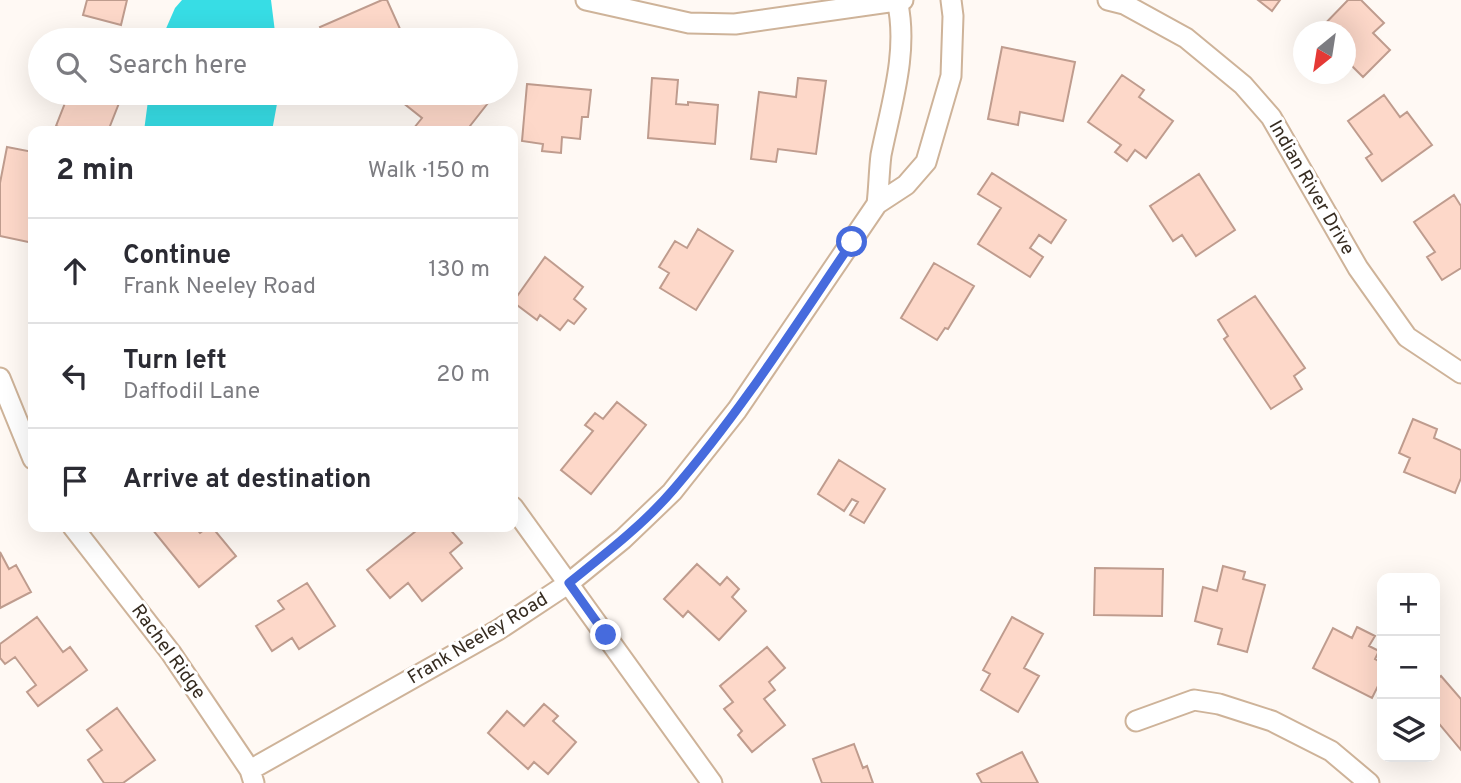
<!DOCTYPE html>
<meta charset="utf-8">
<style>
body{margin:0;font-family:Overpass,sans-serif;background:#f2f2f3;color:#2b2b33}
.controls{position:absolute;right:21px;bottom:21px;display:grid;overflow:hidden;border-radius:14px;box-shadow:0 7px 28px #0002}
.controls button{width:63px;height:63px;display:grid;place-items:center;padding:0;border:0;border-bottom:2px solid #e1e1e2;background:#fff;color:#2b2b33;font:35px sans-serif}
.compass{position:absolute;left:1293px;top:21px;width:63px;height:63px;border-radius:50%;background:#fff;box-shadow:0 7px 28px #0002;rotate:210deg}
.stop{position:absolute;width:21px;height:21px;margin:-16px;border:5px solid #466bdd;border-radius:50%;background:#fff}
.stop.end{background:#466bdd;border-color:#fff;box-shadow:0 2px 7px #0008}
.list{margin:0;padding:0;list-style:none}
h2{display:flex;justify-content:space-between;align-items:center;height:91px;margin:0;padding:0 28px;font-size:30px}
h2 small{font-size:23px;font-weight:400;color:#7c7c81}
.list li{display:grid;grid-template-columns:46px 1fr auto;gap:21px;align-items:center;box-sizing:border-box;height:105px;padding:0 28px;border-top:2px solid #e1e1e2}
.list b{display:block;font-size:26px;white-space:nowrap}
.list p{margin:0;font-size:23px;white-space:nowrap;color:#7c7c81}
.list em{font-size:23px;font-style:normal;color:#7c7c81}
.icon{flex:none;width:38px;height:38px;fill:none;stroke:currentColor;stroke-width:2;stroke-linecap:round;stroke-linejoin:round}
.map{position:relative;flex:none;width:1461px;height:783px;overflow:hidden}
.search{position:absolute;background:#fff;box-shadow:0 7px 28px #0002;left:28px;top:28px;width:490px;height:77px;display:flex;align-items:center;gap:18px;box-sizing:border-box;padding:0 24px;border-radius:38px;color:#7c7c81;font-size:26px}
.panel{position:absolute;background:#fff;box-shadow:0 7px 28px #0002;left:28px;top:126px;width:490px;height:406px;border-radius:14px}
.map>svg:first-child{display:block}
.water{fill:#37dde5}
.building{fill:#fdd8c9;stroke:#bf9c8e;stroke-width:2}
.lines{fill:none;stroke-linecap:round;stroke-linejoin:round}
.street-casing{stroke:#ceb399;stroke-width:23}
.street{stroke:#fff;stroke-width:19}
.route{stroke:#466bdd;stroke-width:9}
.labels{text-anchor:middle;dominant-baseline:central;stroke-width:6;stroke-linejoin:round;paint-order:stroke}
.street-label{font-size:19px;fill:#362c21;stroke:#fff}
</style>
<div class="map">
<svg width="1461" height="783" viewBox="0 0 1461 783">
<rect width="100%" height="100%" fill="#fff9f4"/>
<path class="water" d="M182,0H271L276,40H161L175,8Z
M149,93H279L272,131H144Z"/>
<path class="building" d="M87,0H127L121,25L83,15Z
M382,0H387L405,40H326L320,27Z
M1258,0H1280L1272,11Z
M1348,0H1361L1384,23L1373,33L1390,50L1363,77L1346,60V32H1317Z
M1002,47L1075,62L1063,121L1020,112L1018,125L988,119Z
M1122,75L1144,90L1139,97L1173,121L1146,158L1135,150L1127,161L1115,152L1121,145L1088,122Z
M652,78L678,80L676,104L688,105V102L718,105L715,144L648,138Z
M798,78L826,81L816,154L778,149L776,162L751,159L759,92L796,97Z
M527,84L591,90L588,117H582L580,139L562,137L561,153L542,151L543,144L522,141Z
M69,93H123L108,131H68L56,126Z
M409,93H453L459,97L463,93H475L488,103L470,126L477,131H418L414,128L422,118L402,102Z
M1384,95L1400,117L1407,112L1432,145L1382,181L1366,158L1372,154L1348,121Z
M7,147L33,152V243L0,236V183Z
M992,173L1066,220L1051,243L1039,235L1030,248L1043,257L1030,277L978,244L1001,208L978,194Z
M1199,174L1235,230L1196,256L1182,235L1173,241L1150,206Z
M1454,195L1461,206V268L1442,280L1427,257L1435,252L1414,222Z
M698,229L733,251L696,310L660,288L669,273L659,267L675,241L687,248Z
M545,257L583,287L574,299L586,309L574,324L568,320L560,330L540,315L537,320L513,302Z
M934,263L974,286L948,329L945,328L937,340L901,318Z
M1255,296L1305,368L1294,376L1302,389L1271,409L1224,339L1228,336L1218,320Z
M617,402L646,425L591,494L561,470L593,431L585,425L595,413L603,419Z
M1413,419L1437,429L1434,438L1461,450V478L1455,493L1404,472L1410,458L1399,453Z
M839,460L885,489L864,523L850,515L858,502L852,499L844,511L818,494Z
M155,527H195L200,533L208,527H212L236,556L199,587L152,529Z
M421,527H448L462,543L450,553L462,568L422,601L408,583L390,598L367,570Z
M0,552L9,569L16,565L31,592L0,608Z
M697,564L720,585L727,577L739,589L732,597L746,611L719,640L688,611L683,617L664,599Z
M1223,566L1245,572L1243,579L1265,585L1247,652L1218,644L1222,629L1195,621L1203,587L1217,591Z
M1095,568L1163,569L1162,616L1094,615Z
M307,583L335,626L299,649L292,638L272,651L256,626L284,609L278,601Z
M37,617L63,652L70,647L87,670L38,706L27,692L36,685L15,657L5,664L0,658V644Z
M1012,617L1043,634L1024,668L1039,676L1018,712L981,690L990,674L983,670Z
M1357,627L1375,636L1369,646L1379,651L1375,659L1382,663V678L1372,698L1313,668L1333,628L1352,638Z
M767,647L785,668L769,682L775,690L764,699L785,725L752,752L738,735L742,731L724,709L733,702L720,686Z
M1441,676L1461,699V750L1435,719V681Z
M544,704L558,716L553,721L576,742L548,774L534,762L528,769L488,733L507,711L524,726Z
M117,708L155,760L123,783H104L88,760L102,750L87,730Z
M854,744L863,768L867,766L873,783H822L813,759Z
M1022,752L1038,783H982L977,774Z"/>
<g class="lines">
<g class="street-casing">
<path id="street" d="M586,0L689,23L735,24L903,0
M1108,0L1124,4L1186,38L1243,85L1271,117L1358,268L1407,337L1461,373
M877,204C879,188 879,171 881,155C891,105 909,51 897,0
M0,378L33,459
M513,507L712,783
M73,527L171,653L250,770L254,783
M1136,721L1194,700L1219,704L1272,721L1331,751L1369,783
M250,770L498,630L569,583L623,539L672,492L737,410L877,204L906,185L926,162L951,76L953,16L951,0"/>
</g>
<use href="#street" class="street"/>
</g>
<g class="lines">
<path class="route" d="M606,635L569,583C605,554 643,525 673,490C740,413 795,326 852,242"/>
</g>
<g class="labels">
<g class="street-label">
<text transform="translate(1311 188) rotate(60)">Indian River Drive</text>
<text transform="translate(478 639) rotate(-31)">Frank Neeley Road</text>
<text transform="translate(168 652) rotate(54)">Rachel Ridge</text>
</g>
</g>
</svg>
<div class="controls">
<button>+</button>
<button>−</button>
<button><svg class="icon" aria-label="layers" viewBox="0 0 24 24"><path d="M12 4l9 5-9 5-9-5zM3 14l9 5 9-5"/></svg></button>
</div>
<svg class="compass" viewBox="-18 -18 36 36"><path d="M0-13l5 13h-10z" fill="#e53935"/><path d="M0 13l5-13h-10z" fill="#7c7c81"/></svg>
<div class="stop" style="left:852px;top:242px"></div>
<div class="stop end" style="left:606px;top:635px"></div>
<div class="search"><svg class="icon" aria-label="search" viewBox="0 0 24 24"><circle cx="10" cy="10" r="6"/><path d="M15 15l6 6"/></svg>Search here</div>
<section class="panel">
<h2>2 min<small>Walk · 150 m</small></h2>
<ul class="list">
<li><svg class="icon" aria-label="ahead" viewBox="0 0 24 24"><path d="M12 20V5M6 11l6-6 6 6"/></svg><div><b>Continue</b><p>Frank Neeley Road</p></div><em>130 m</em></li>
<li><svg class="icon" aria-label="left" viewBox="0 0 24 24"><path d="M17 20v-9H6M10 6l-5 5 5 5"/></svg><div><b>Turn left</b><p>Daffodil Lane</p></div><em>20 m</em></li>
<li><svg class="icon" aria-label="arrive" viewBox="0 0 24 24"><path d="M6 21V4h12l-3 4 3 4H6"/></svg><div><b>Arrive at destination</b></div></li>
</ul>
</section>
</div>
